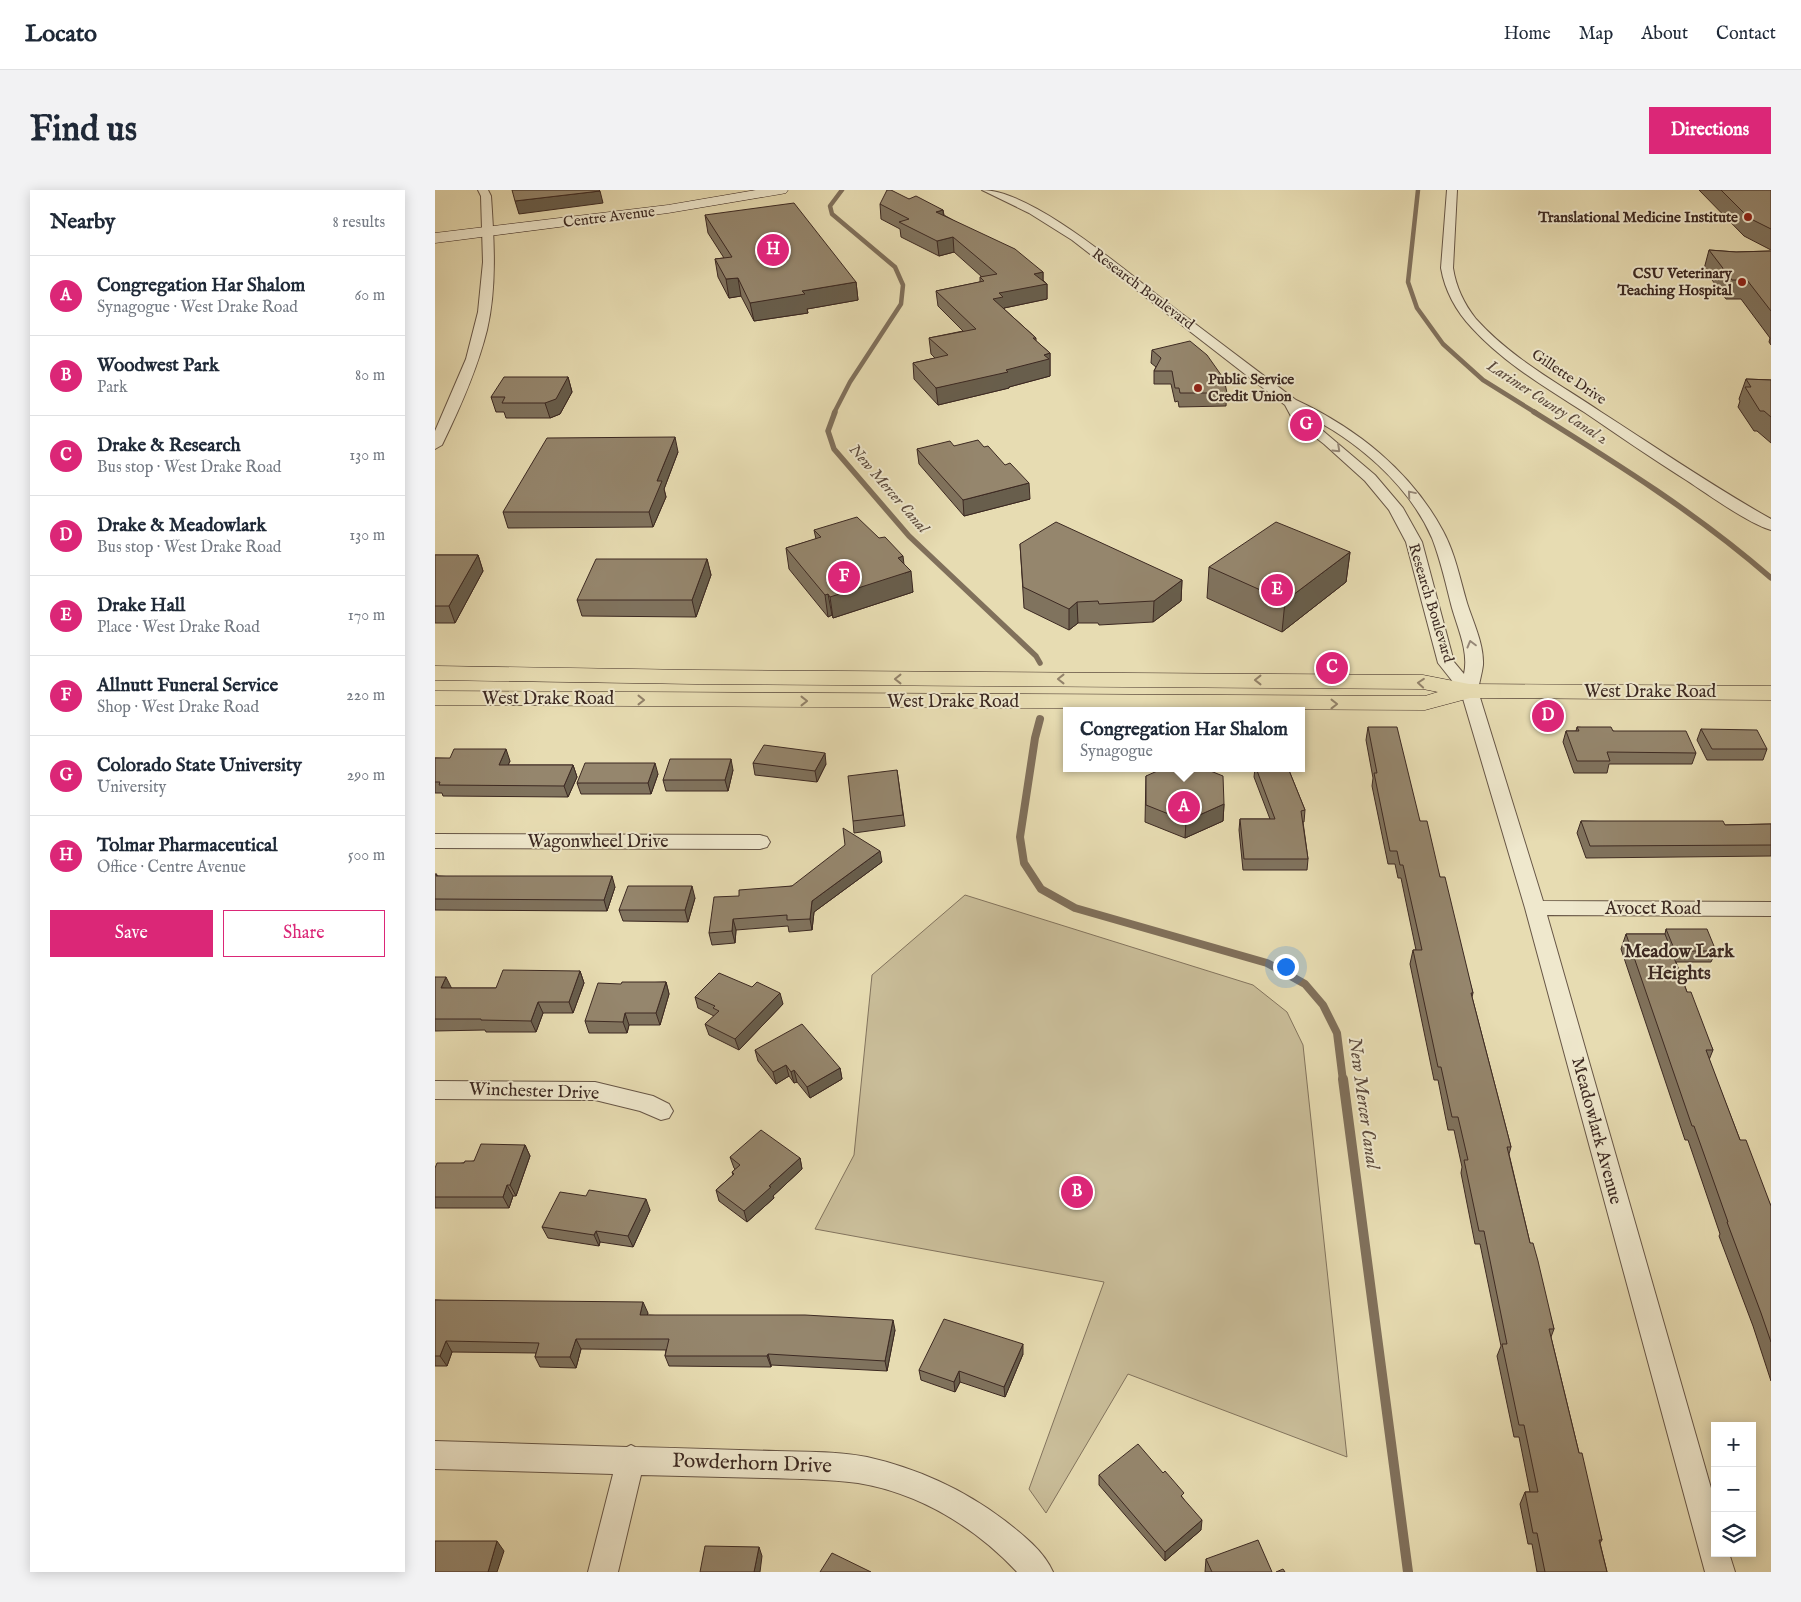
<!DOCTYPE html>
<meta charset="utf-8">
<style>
body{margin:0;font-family:"IM FELL English",serif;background:#f2f2f3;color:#1f2937}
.controls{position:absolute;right:15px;bottom:15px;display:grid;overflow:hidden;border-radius:0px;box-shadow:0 2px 12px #0003}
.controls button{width:45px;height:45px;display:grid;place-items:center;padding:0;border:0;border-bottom:1px solid #e0e1e3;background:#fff;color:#1f2937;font:25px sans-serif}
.you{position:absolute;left:850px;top:776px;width:18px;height:18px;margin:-12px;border:4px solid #fff;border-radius:50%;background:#1a73e8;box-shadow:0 0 0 8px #1a73e833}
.badge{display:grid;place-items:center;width:32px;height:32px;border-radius:50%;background:#db2777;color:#fff;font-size:16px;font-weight:700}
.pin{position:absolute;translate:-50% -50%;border:2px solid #fff;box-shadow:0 1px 5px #0006}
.popup{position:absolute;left:628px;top:517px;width:242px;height:65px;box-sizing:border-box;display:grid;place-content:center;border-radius:0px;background:#fff;filter:drop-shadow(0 1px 4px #0005);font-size:16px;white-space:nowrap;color:#747a83}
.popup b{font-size:19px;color:#1f2937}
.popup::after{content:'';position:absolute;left:50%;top:100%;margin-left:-10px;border:10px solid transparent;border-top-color:#fff}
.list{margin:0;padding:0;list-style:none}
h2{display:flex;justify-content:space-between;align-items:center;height:65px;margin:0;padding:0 20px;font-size:21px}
h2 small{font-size:16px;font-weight:400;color:#747a83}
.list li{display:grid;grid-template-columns:32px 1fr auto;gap:15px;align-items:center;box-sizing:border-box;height:80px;padding:0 20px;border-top:1px solid #e0e1e3}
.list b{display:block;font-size:19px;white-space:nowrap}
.list p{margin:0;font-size:16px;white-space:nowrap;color:#747a83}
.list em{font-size:16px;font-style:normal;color:#747a83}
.actions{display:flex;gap:10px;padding:15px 20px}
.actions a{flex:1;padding:11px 0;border:1px solid #db2777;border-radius:0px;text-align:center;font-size:18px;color:#db2777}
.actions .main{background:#db2777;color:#fff}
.icon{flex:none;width:28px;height:28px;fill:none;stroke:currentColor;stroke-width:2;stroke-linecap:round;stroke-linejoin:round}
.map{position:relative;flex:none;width:1336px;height:1382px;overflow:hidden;border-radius:0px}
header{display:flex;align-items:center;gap:30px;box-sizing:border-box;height:70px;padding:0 25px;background:#fff;border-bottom:1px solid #e0e1e3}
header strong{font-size:24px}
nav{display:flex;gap:28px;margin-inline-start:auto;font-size:18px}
.intro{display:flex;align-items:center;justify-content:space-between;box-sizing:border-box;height:120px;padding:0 30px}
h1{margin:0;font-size:35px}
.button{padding:12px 22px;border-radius:0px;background:#db2777;color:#fff;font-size:18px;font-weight:700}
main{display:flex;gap:30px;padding:0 30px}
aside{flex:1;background:#fff;border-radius:0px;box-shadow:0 2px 12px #0003}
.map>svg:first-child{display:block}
.green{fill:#cabe9a;stroke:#83745e}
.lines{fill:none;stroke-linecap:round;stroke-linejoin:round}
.stream-far3{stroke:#80705b;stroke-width:4.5}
.stream-far2{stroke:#80705b;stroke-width:5.5}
.stream-far1{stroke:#80705b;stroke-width:8}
.stream{stroke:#80705b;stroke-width:10}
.street-casing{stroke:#675646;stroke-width:2}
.secondary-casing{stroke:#3c2922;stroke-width:1}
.primary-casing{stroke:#3c2922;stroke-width:1}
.street{fill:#efe8cd;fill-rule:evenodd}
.secondary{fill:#efe8cd;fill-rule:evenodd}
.primary{fill:#e7dcb2;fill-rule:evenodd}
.wall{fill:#80735e;stroke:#3c2922}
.shaded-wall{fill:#685e4c;stroke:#3c2922}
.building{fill:#95866d;stroke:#3c2922}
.oneway{stroke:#968878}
.oneway2{stroke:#92826a}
.poi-dot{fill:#8f2418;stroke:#efe8cd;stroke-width:2}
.labels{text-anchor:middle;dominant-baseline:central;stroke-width:4;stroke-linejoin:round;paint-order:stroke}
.far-street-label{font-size:15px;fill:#3c2922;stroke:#efe8cd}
.far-poi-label{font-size:15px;font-weight:bold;fill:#3c2922;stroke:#efe8cd;text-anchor:end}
.far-water-label{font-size:16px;font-style:italic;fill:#5e4c3e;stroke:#efe8cd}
.street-label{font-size:18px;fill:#3c2922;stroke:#efe8cd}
.neighbourhood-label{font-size:19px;font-weight:bold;fill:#3c2922;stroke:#efe8cd}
.water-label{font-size:19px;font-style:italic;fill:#5e4c3e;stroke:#efe8cd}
.near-street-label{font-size:21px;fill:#3c2922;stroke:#efe8cd}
</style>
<header>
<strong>Locato</strong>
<nav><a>Home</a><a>Map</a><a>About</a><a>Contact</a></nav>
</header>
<div class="intro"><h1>Find us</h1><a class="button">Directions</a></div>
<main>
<aside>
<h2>Nearby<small>8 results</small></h2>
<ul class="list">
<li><span class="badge">A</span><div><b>Congregation Har Shalom</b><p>Synagogue · West Drake Road</p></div><em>60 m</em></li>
<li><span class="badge">B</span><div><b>Woodwest Park</b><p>Park</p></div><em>80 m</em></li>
<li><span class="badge">C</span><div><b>Drake &amp; Research</b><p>Bus stop · West Drake Road</p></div><em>130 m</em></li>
<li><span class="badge">D</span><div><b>Drake &amp; Meadowlark</b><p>Bus stop · West Drake Road</p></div><em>130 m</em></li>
<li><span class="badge">E</span><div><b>Drake Hall</b><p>Place · West Drake Road</p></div><em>170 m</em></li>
<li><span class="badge">F</span><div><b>Allnutt Funeral Service</b><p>Shop · West Drake Road</p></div><em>220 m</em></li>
<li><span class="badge">G</span><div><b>Colorado State University</b><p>University</p></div><em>290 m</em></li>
<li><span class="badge">H</span><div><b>Tolmar Pharmaceutical</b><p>Office · Centre Avenue</p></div><em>500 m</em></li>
</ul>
<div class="actions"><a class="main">Save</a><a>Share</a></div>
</aside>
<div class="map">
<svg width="1336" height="1382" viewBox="0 0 1336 1382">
<rect width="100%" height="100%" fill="#e7dcb2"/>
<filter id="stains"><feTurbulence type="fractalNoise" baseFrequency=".004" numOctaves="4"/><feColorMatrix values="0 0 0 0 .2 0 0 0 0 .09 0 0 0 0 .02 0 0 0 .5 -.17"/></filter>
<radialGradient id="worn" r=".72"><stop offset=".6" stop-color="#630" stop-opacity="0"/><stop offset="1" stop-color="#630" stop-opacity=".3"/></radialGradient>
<path class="green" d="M530,705L818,795L852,822L868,855L912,1267L693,1184L611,1323L594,1299L669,1092L380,1039L419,965L437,785Z"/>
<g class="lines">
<path class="stream-far3" d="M983,0L973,92L982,118L1008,154L1048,190L1101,223
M399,223L415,192L466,114L468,95L460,77L397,24L395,16L407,0"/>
<path class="stream-far2" d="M400,222L393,241L399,259L474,346L601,466L605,473
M1099,222C1181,273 1263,324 1336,388"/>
<path class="stream-far1" d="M605,529L600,548L585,647L589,673L606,699L640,718L832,773L870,794L888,815L902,843L908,891"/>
<path class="stream" d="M908,889L973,1382"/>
<g class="street-casing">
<path id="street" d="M43,0H53L56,6C59,50 62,97 52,140C42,180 25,218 7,255L0,259V241L31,169L43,122L48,72L46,6Z
M547,0C597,0 689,80 730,111C774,144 817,177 861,210C921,238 976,281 1008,341C1020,363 1025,389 1032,413C1038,432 1049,454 1048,475C1047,484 1044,492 1043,501L1108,711L1336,712V726L1112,725L1280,1312V1363H1294L1300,1382H1270L1090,718L1026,502L1003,473L971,352L954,320L930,291L889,254L858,230L850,215L637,50L594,23ZM868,224C920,248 974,295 997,348C1006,371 1011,395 1017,418C1023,439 1034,462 1029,484L1019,472L987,352L968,318L940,285Z
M1012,0H1022L1018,78C1021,97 1029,114 1041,129C1076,168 1123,193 1166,222C1222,258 1277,296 1336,329V340C1314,334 1271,303 1251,290C1216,268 1183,245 1149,222C1110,197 1069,173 1037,138C1021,121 1010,101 1006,78Z
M0,644L325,645L332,647L335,652L332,657L325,659L0,658Z
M0,891L160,892L218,906L234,914L238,921L234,928L226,930L205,921L160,910L0,909Z
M0,1251L192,1257L196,1255L200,1257C247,1258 294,1260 341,1261C371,1262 402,1261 432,1267C481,1278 528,1299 569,1330C587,1344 609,1361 618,1382H582C540,1337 484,1303 423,1293C393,1289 362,1289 332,1288C290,1287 248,1286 206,1285L183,1382H153L178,1284L0,1279Z"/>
</g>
<g class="secondary-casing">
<path id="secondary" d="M321,0H353L351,3L346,4L233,23L0,53V43L233,15Z"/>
</g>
<g class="primary-casing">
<path id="primary" d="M0,476L260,480L988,485L1034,494L1336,496V510L1035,508L990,520L0,515V501L990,506L1003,502L988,499L260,494L0,490Z"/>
</g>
<use href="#street" class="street"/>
<use href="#secondary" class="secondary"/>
<use href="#primary" class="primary"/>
</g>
<path class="wall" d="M1264,0H1336V60L1309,46Z
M474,9L508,20L509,25L608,82V90L612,94V109L569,118V119L601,148V151L615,163V186L574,197V198L503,215L479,189L478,173L500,168L496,164L494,148L528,141L503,116L501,101L545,92V87H547L519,62L504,66L466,47L465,39L446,29L445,14Z
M270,25L421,92L423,110L372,119L373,123L319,131L306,106L294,108L283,87L280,69L289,68L273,43Z
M1274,60L1301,62L1336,61V155L1334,152L1335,148L1306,109H1291L1269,79Z
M717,160L792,203L791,216L744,217L743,211L740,212L736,194H719V181L721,177L716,173Z
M133,187L137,202L125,224L115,228H71L69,222H61L56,207Z
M1311,189L1336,190V253L1322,241H1319L1303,217L1305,211L1304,209Z
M519,256L595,309L529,326L484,274L482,259Z
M243,262L229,299L231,307L218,337L73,338L68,322Z
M379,340L469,374L478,402L398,428L397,425L393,427L354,379L351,358L381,349Z
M585,354L747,390L746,411L718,432L664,435L663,433H643L634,440L589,418Z
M915,362L911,392L847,442L772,408L774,377Z
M0,365H43L48,381L20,433H0Z
M272,369L276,385L261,427L147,426L142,410Z
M933,537L985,631L1005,687L1038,803L1037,807L1076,957L1074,964L1095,1053L1119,1139L1116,1147L1144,1263L1167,1350L1165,1353L1172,1382H1102L1097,1354H1093L1085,1314L1090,1302H1095L1084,1247H1079L1062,1166L1066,1156L1045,1054H1040L1026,983L1027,977L1019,940H1013L1003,890H999L975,774L978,760H981L966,688H963L960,674H953L937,596L938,588L931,550Z
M1142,537L1178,541L1261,563L1257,574H1174L1172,583H1139L1128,552L1131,541H1141Z
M1266,539L1332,559L1328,570H1272L1262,550Z
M0,568L75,571L73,575H138L142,587L133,607L8,606L7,603H0Z
M318,573L391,574L382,592L320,585Z
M820,578H853L870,620L869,632H868L873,669L872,680H808L804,640L805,629H835L819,587Z
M298,580L293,601H231L228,590Z
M462,580L470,636L419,643L418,631Z
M223,584L216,604H146L142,593Z
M711,586L789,614L788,631L750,648L710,632Z
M1146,631L1290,635L1336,634V666L1151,668L1142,643Z
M447,672L379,722L377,740L354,742L353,736L301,740L300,753L277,755L274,743L304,706L357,696Z
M0,684L3,686L180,697L172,721L0,720Z
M260,708L253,732L188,731L184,720Z
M1231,739L1281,761L1276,772H1241L1252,802L1278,860L1274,870L1305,950L1336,1016V1191L1318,1136L1284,1046L1285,1044L1253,950H1250L1186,759L1191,744H1230Z
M145,781L149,793L138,823H108L101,842H51L50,840L0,841V787L16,798H61Z
M231,792L234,804L225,835H194L192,843H154L150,831L186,794Z
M260,807L348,814L304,860L274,845L270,834L279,826L263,818Z
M320,860L405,878L407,889L375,908L362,892L359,893L354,886L341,894L323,871Z
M90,955L95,966L81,1006H78L74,1018H0V978L39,971Z
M295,967L365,968L367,979L338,1006L339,1008L312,1032L284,1011L281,1000L298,985L297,982L300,979L299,978Z
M215,1020L198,1057L165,1052L164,1056L113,1048L107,1037Z
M0,1110L213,1123L212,1125L460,1140L452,1181L336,1175V1177L234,1176L230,1166L231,1160L146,1159L141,1178L105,1177L100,1167L101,1163L17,1162L12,1176H0Z
M588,1164L570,1207L525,1192L520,1202L486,1190L484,1180Z
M728,1283L748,1308L766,1340L730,1371L664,1295V1285Z
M771,1369L837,1382H770Z"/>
<path class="shaded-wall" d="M165,1L168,13L84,24L80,11Z
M508,20L509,34L501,22Z
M518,47L519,62L504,66L502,51Z
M608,82V94H612V109L569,118V123L558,109L564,103L599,84Z
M303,88L306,106L294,108L291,89Z
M421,92L423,110L372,119L373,123L319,131L315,113L367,101Z
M615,163V186L574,197V198L503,215L501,198L571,180L609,165Z
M133,187L137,202L125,224L115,228L110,213Z
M240,247L243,262L229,299L231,307L218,337L214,322L222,291Z
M594,293L595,309L529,326L528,310Z
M915,362L911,392L847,442L850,411Z
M43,365L48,381L20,433L14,416Z
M468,366L470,383L476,381L478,402L398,428L395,407L463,368Z
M272,369L276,385L261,427L257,410Z
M747,390L746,411L718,432L719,411Z
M393,404L397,425L393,427L390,405Z
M642,412L643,433L634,440V419Z
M71,559L75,571L68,586L64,575Z
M390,563L391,574L382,592L380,581Z
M296,569L298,580L293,601L290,590Z
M220,573L223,584L216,604L213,593Z
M138,575L142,587L133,607L129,596Z
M789,614L788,631L750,648L751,631Z
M445,661L447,672L379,722L377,740L375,729L377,711Z
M177,686L180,697L172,721L169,710Z
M257,696L260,708L253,732L250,720Z
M298,729L301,740L300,753L297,741Z
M145,781L149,793L138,823L134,812Z
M11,787L17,799L6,798Z
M231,792L234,804L225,835L221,823Z
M345,803L348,814L304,860L300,849Z
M103,812L108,823L101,842L96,831Z
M190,823L194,835L192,843L188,832Z
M351,875L354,886L341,894L338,882Z
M405,878L407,889L375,908L372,897Z
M359,880L362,892L359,893L356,882Z
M90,955L95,966L81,1006L75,995Z
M365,968L367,979L338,1006L339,1008L312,1032L309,1021L334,996Z
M72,995L78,1006L74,1018L68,1007Z
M211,1009L215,1020L198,1057L193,1046Z
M161,1041L165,1052L164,1056L159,1045Z
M208,1112L213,1123L209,1135L205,1125Z
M458,1130L460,1140L452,1181L450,1171Z
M141,1149L146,1159L141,1178L135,1167Z
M11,1151L17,1162L12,1176L5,1166Z
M588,1154V1164L570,1207L569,1197Z
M333,1164L336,1175V1177L332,1166Z
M524,1181L525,1192L520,1202L519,1192Z
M767,1330L766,1340L730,1371V1362Z
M62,1351L69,1361L62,1382H53Z
M324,1357L327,1366L325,1382H319Z"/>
<path class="building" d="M77,0H164L165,1L80,11Z
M452,0H456L474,9L481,6L508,20L501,22L580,59L608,82L599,84L612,94L564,103L568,107L558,109L601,148H598L615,163L609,165L614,169L571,180L573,182L501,198L478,173L513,165L494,148L541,139L501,101L549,91L545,87L562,84L518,47L502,51L464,32L474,29L445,14Z
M1286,0H1336V39L1314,28Z
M359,13L421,92L367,101L370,104L315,113L303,88L291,89L280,69L297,67L270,25Z
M1274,60L1301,62L1336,61V121L1312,90H1297Z
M755,151L772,165L789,189L792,203H745L744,198H740L737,181H719L726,168L717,160Z
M69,187H133L121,209L110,213H67L70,207H56Z
M1311,189L1336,190V227L1329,221H1325L1310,197H1316Z
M240,247L222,291H227L214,322H68L112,248Z
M543,250L549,257L553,256L570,275L575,273L594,293L528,310L482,259L515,251L519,256Z
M422,327L444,348L450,347L468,366L463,368L476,381L395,407L393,404L390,405L351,358L386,347L379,340Z
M621,332L747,390L719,411L664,414L663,411L642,412L634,419L588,397L585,354Z
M841,332L915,362L850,411L774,377Z
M0,365H43L14,416H0Z
M161,369H272L257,410H142Z
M933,537H962L985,631H992L1005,687H1010L1038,803H1036L1076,957H1072L1095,1053H1098L1103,1071L1119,1139H1114L1144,1263H1147L1167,1350H1164L1172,1382H1110L1102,1343H1098L1090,1302H1103L1089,1235H1084L1067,1154H1072L1049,1041H1044L1029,970H1033L1023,927H1017L1006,877H1003L978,760H987L968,675H965L962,661H955L939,583H942Z
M1142,537H1176L1178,541H1251L1261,563L1172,562L1175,571H1142L1131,541H1144Z
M1266,539L1322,540L1332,559H1277Z
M329,555L390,563L380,581L318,573Z
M19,559H71L64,575H138L129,596L4,595L5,592H0V568H15Z
M235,569H296L290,590H228Z
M150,573H220L213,593H142Z
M729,578H768L788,586L789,614L751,631L711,615V586Z
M821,578H853L870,620L866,621L873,669H809L805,629H840Z
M462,580L468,625L418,631L413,586Z
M1146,631H1288L1290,635L1336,634V655L1155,656Z
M408,638L445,661L377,711L375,729L352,730V725L298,729L297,741L274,743L279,707L304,706V700L357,696L410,655Z
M0,684H2L1,686H177L169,710L0,709Z
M193,696H257L250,720H184Z
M1231,739H1272L1281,761H1240Z
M1191,744H1230L1252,802H1256L1278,860H1271L1305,950H1311L1336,1016V1152L1326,1123L1292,1032H1293L1259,936H1257Z
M68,780L145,781L134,812H103L96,831L46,830V829H0V787H11L6,798H61Z
M284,783L317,797L322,792L345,803L300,849L270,834L284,821L278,818L280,816L260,807Z
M187,792H231L221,823H190L188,832L150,831L163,793L186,794Z
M367,834L405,878L372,897L359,880L356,882L351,875L338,882L320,860Z
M326,940L365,968L334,996L336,997L309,1021L281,1000L299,984L297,982L305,975L295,967Z
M46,954L90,955L75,995H72L68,1007H0V978L2,973H29L30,971H39Z
M154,1000L211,1009L193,1046L161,1041L159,1045L107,1037L125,1002L151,1006Z
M0,1110L208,1112L205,1125H370L458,1130L450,1171L333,1164L332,1166H230L234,1149H141L135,1167H100L104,1153L11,1151L5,1166H0Z
M509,1129L588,1154L569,1197L524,1181L519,1192L484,1180Z
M703,1254L728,1283L730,1281L749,1303L746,1306L767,1330L730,1362L664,1285Z
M823,1350L837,1382H777L771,1369Z
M0,1351H62L53,1382H0Z
M270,1356L324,1357L319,1382H265Z
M397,1363L436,1382H385Z
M848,1379L850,1382H841Z"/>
<defs><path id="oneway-chevron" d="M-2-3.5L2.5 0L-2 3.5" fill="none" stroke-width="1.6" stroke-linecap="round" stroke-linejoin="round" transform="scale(1.25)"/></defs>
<g class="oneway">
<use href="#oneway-chevron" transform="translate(902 259) rotate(43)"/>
<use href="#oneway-chevron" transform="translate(976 304) rotate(-130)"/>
<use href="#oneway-chevron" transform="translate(1036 454) rotate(-105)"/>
</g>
<g class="oneway2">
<use href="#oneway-chevron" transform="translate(463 489) rotate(-180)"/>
<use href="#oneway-chevron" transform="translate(626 489) rotate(-180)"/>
<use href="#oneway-chevron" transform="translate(823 490) rotate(-180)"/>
<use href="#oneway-chevron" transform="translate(986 493) rotate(-175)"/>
<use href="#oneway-chevron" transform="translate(206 510)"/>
<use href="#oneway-chevron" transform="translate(369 511)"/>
<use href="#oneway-chevron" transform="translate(899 514)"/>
</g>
<g class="poi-dot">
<circle cx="1313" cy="27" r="5"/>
<circle cx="1307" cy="92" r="5"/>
<circle cx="763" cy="198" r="5"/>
</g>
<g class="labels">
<g class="far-street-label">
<text transform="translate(174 27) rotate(-7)">Centre Avenue</text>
<text transform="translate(708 99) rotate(37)">Research Boulevard</text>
<text transform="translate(1134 187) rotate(34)">Gillette Drive</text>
<text transform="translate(996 413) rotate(73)">Research Boulevard</text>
</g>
<g class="far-poi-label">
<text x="1303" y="27">Translational Medicine Institute</text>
<text x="1297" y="83">CSU Veterinary<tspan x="1297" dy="17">Teaching Hospital</tspan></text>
<text x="773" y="189" text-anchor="start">Public Service<tspan x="773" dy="17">Credit Union</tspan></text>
</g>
<g class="far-water-label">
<text transform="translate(1112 213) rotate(33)">Larimer County Canal 2</text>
<text transform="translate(453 299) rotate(49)">New Mercer Canal</text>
</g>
<g class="street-label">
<text x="1215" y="502">West Drake Road</text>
<text x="113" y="509">West Drake Road</text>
<text x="518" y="512">West Drake Road</text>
<text x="163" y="652">Wagonwheel Drive</text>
<text x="1218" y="719">Avocet Road</text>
<text transform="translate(99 902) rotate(2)">Winchester Drive</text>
<text transform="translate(1161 941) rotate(75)">Meadowlark Avenue</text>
</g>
<g class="neighbourhood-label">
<text x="1244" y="762">Meadow Lark<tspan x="1244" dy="22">Heights</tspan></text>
</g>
<g class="water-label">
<text transform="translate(928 913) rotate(82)">New Mercer Canal</text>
</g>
<g class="near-street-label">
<text transform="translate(317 1274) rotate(2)">Powderhorn Drive</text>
</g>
</g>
<rect width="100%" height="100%" filter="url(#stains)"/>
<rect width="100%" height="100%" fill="url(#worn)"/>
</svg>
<div class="controls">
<button>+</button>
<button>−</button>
<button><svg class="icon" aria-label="layers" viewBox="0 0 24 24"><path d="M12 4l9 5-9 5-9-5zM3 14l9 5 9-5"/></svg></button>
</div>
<div class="you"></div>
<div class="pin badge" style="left:749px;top:617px">A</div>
<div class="popup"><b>Congregation Har Shalom</b>Synagogue</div>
<div class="pin badge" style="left:642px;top:1002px">B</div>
<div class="pin badge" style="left:897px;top:478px">C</div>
<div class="pin badge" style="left:1113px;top:526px">D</div>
<div class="pin badge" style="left:842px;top:400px">E</div>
<div class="pin badge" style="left:409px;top:387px">F</div>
<div class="pin badge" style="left:871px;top:235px">G</div>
<div class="pin badge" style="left:338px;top:60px">H</div>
</div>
</main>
